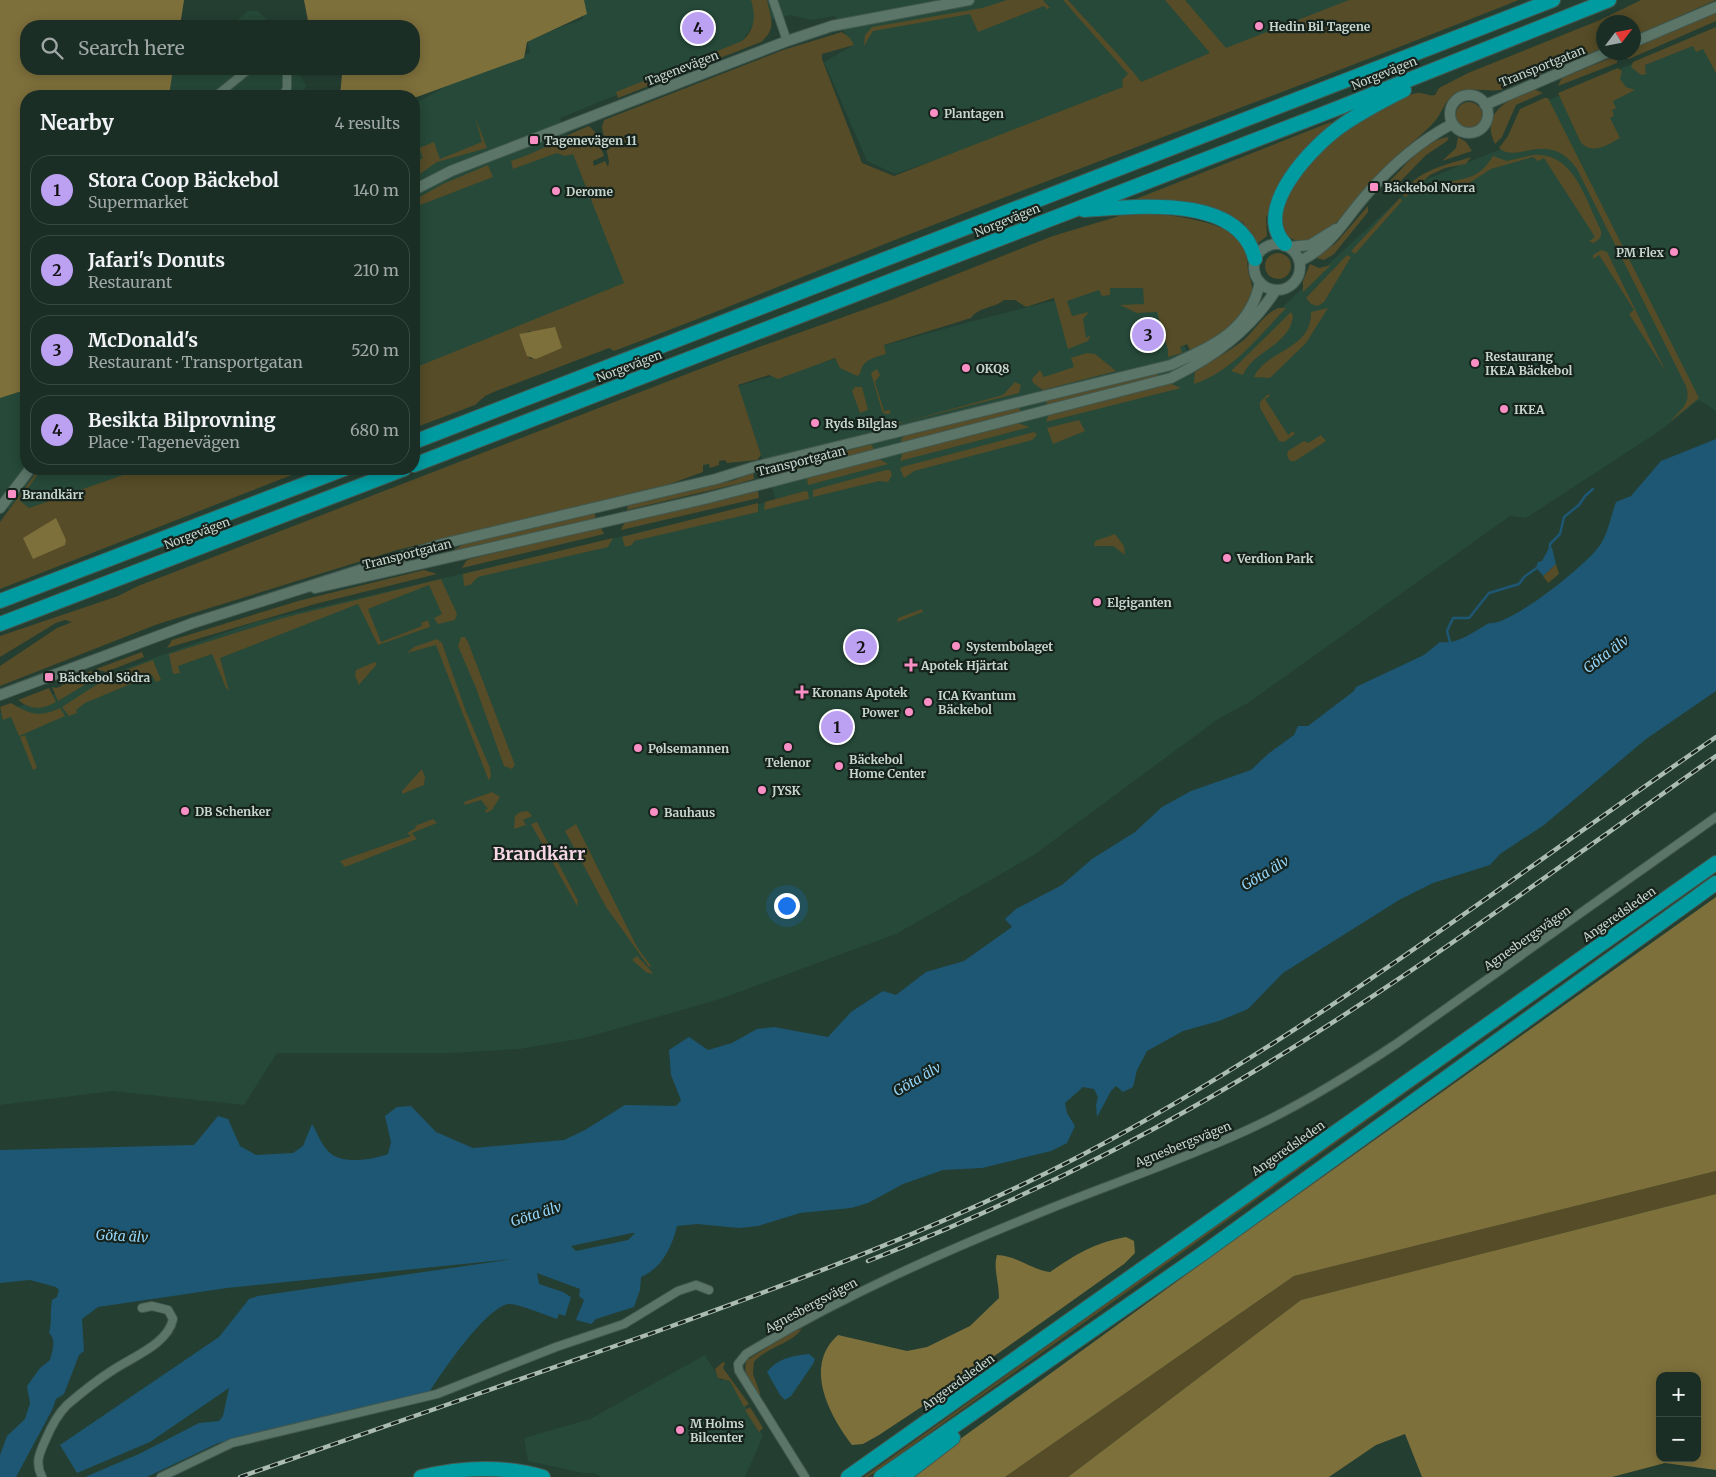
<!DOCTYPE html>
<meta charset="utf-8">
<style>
body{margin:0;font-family:Merriweather,serif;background:#24362e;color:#f1f3f6}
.controls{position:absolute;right:15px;bottom:15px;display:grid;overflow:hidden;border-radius:10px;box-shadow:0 2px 12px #0003}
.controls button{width:45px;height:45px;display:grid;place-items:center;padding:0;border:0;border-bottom:1px solid #394a43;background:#1b2e26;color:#f1f3f6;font:25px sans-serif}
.compass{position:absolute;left:1596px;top:15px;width:45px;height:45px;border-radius:50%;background:#1b2e26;box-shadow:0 2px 12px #0003;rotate:58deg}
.you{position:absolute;left:786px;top:905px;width:18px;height:18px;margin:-12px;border:4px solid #fff;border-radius:50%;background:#1a73e8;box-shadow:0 0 0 8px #1a73e833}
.badge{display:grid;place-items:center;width:32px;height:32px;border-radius:50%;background:#bca0f2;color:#111;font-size:16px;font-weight:700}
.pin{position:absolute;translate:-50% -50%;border:2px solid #fff;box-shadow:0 1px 5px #0006}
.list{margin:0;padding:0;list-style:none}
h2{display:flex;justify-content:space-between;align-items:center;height:65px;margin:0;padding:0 20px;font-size:21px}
h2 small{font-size:16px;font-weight:400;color:#a0a8a7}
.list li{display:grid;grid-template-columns:32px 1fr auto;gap:15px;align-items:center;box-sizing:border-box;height:70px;margin:0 10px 10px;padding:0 10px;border:1px solid #394a43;border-radius:20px}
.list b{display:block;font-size:19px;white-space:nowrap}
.list p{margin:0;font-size:16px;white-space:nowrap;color:#a0a8a7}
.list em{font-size:16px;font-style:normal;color:#a0a8a7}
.icon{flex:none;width:28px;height:28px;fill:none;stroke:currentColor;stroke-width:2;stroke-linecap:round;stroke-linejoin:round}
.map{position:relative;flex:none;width:1716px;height:1477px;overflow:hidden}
.search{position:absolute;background:#1b2e26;box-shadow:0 2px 12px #0003;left:20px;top:20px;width:400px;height:55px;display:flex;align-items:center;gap:12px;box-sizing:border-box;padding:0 18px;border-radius:20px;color:#a0a8a7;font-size:19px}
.panel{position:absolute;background:#1b2e26;box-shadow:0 2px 12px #0003;left:20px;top:90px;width:400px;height:385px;border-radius:20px}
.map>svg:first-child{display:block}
.built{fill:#264939}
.green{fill:#564c27;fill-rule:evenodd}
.forest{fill:#7e703b;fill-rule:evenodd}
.water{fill:#1e5773;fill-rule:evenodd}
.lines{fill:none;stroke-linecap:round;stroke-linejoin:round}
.stream{stroke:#1e5773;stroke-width:2.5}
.street-casing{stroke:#435950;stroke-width:10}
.secondary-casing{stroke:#435950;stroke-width:12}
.highway-casing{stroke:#435950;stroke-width:16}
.street{stroke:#5b7669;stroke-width:8}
.secondary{stroke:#5b7669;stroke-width:10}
.highway{stroke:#009ba0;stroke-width:14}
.rail-casing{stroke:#abbcb3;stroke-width:4.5}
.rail{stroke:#16221c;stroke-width:2.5;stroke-dasharray:8;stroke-linecap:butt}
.poi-dot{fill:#fa8fc6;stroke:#16221c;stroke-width:2}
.labels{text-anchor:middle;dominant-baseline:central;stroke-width:4.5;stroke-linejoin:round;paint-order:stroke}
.poi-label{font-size:12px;font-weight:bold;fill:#c7d6ce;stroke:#16221c;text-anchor:start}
.street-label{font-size:12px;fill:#c7d6ce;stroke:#16221c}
.water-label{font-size:14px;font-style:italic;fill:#94d5f9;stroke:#16221c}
.district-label{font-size:18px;font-weight:bold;fill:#f7d7e5;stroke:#16221c}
</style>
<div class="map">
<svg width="1716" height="1477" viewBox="0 0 1716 1477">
<rect width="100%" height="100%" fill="#243e32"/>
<path class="built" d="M582,0H1410L895,174L867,161L824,62L852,46L835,16L812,20L790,15L754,24L738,46L560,118L628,286L414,371V104L456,81L530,53L527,40L583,19Z
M248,11H258L273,26H230Z
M1716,27V411L1699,400L1658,432L1526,518L1510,516L1248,703L1218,719L1034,855L896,934L720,999L584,1038L520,1049L451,1053H277L244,1105L113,1091L0,1105V713L252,623L776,500L738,386L969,322L1146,277L1202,378L1276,313L1415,184L1508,146L1549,100Z
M173,69H297L306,86L302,96H169Z
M26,387V469H153L16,515L0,503V398L22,391Z
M705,1355L721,1381L728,1377L763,1436L745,1477H601L594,1473H583L528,1461L524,1438L590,1419Z"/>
<path class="green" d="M751,0H767C771,19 777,28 761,42L618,98L616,92L742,41C755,30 756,16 751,0Z
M1007,0H1043L1050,8L1047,9L1044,6L978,32L970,14L873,31L864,46L865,35L872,27L982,8Z
M1063,0H1068C1092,28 1119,53 1141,82L1210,53L1165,0H1185L1226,48L1349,0H1519C1331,75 1142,144 954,217C840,261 728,308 614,351L609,348L496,391L485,396L475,405L414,428V368L624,283L573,154L565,156L557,153L513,169L511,161C539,153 562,136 589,126L595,132L604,156L593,161L594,166L605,161L608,167L609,162L602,127L604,120L783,50L842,32L850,38L854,45L822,54V59L862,163L894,176L1123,87L1122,80L1128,74ZM530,331L562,348L530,359L519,335Z
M1641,0H1716L1634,36V22H1604L1603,48L1500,90C1485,92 1468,86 1455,94C1445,100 1442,113 1435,121C1422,136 1406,147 1392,160C1368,184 1345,223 1314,238C1300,245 1291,240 1281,230C1282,221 1281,211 1283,203C1296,162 1375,102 1417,93C1423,92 1429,97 1435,95L1439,88L1468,73L1600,20Z
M1716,13V21L1629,59L1625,57V53L1634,52V48Z
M1716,27V73L1703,49L1696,52L1693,46L1645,65L1646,74L1641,75L1631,67L1633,62Z
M1613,57L1617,60V63L1558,86L1562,78Z
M1618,68L1622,71L1620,79L1626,87L1635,90L1613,101L1616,108L1612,110L1614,116L1610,118L1620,138C1607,145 1594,155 1581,143L1558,93Z
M1534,89L1543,93L1516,105L1502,137L1495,144C1479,112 1510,98 1534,89Z
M1544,98H1548L1549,100L1699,398L1670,422C1680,409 1692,405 1686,386L1577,169C1548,128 1517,165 1499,148L1508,136L1520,109Z
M1456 115a13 13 0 1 1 26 0a13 13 0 1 1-26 0Z
M475,117L487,148L437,162L414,178V162L423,158L419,148L434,142L440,159L482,142Z
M1331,122L1330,128L1282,181L1266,218L1267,236L1257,244L1243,222L1210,209L1171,201L1146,199L1123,204Z
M1449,137L1447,141L1426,155L1396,186L1390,181C1407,164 1424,140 1449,137Z
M1458,137L1466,142L1472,151L1442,161L1456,148Z
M1533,155C1574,152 1585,199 1600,228C1603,236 1600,240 1593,243L1589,241L1595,237L1544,158L1538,161L1533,157L1491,169L1455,192L1449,186L1452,181C1472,178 1482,174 1493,156L1507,161Z
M1471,157L1466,164L1445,168L1430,175L1406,197L1403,196C1414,170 1447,165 1471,157Z
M488,165L493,177L415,207L416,199L443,184Z
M1400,198L1402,201L1355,254L1351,251Z
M1368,206V212L1334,254L1324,260L1316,258L1336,243Z
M1129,213C1151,211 1222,220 1238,238C1246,246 1247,259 1248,270C1249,278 1253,284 1252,292C1248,319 1215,344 1190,350L1187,344L1180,347L1182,353L1168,357V350L1157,312L1137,313L1120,305L1144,304L1143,288H1110V295L1102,296L1099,290L1067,301L1072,316L1089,312L1083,319L1086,338L1091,335L1088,341L1068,349L1054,298L1026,307L1015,300H1004C995,308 978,307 971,318L884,345L886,354C873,358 863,359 860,374L857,376L840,368L835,358L778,379L769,375L738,385L761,455L757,460L727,463L725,460L719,461V465L710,468L709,464L703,465V472L670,484L397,550L158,624L0,686V666L57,628L72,622L65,620L56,623L0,657V636L118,596L138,586L731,357L891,300L1053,236Z
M1601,250L1607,252L1666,372L1629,314L1634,310L1599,255L1593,259V255Z
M1265 266a13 13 0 1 1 26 0a13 13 0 1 1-26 0Z
M1347,255L1351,257L1324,302L1318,306L1311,304L1306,298Z
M1310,264L1319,268L1331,265L1303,292V281Z
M1278,308H1286C1258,337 1233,371 1194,384L1195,372C1211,361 1228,352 1244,340C1255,330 1264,314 1278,308Z
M1328,308L1306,343L1270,378L1254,377C1267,349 1312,350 1311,312Z
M1291,312L1293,316C1290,345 1253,351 1243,375L1231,371Z
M1087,353L1095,354L1116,371L1043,390L1033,383L1032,379L1040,370L1044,377L1074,367L1071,358Z
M877,369L880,375L875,382L884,411L891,410L889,414H885L882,411L871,373Z
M1157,370L1158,376L1047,405L1046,400Z
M1015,382L1021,385L1019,393L889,426L891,423L904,422L1003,395Z
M1169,383L1181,388L1046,422L1049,414L1058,413Z
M855,387H862L868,410L860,413L852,391Z
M1268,394L1270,396L1265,399L1288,435L1293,431L1295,434L1284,442L1279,441L1260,408V402Z
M1016,407H1019L1021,412L902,443L901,440L904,436Z
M1079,420L1085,431L1053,444L1047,428Z
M1017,423L1030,427L900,461L903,452Z
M1034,432L1037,435L1032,440L914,471L904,478L900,469L902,467Z
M1321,435L1326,441L1295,461H1290L1287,455L1288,451L1304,441L1308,443Z
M869,445H872L874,450L796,471L760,477L758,469H777Z
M879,459L888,464L808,485L807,478Z
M39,469H42L19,500L29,508L140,469H307L0,589V522Z
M886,470H890L892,475L888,482L879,481L813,497V490Z
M753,472L754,479L737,484L627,510L628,505L735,480Z
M758,491L759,498L621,530C624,520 632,518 642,516L645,518Z
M805,491L808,492L809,499L764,510L765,502Z
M758,503V512L634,541L632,545L625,547L622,537Z
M592,514H595V519L452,551L464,544Z
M598,528H601L604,534L462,568L466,561L470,559Z
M1115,534L1124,546L1125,555L1113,546H1094L1095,541Z
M613,538L608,547L478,577L470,585L464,586L463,574Z
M1556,564L1559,574L1548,583L1543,576Z
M424,570L437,574L315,604L167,648L172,640L298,601Z
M441,579L457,614L455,620L438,624L434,618L442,614L429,585L368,609L381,642L422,626L421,623L428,620L430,627L378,645L358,604L220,658L229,691L226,688L212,654L178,666L180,673L173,674L169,654L283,618Z
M922,609L923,612L897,622L898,618Z
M461,637H465L468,642L515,765L512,769L504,766L476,688L458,646Z
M437,639L442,643L465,709L490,768L491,776L489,781L436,645L407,653L414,647Z
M142,652L144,657L106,672L96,669Z
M153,660L161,680L156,682L152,675L85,703L76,710L77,713L69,716L62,707L110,676Z
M375,662L377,664L359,685L355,676L356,670Z
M91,671L101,675L58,701L52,687L56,688L62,686L61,684Z
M49,688L56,702C42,710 31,710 18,700Z
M11,703C29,714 39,718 60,708L65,716L19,736L11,717L3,720L0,707Z
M25,735L37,768L33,770L20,737Z
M422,769L425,777L424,785L402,794V791Z
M492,792L500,797L492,810L486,813L485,810L488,809L481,800L465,805L464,802Z
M528,811L532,816L523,820L526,825L514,829L515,816L520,812Z
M433,819L437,823L412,833L417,839L345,867L340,861L411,836L407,833L416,828L415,826Z
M537,822L578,901L577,906L531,824Z
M576,824L637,947L651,966L649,967L606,907L565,831Z
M1716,868V871L868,1477H864Z
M637,956L652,972V974L646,972L632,960Z
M1716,1171V1194L1301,1300L1068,1477H1005L1294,1276Z
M802,1329C791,1344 767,1347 754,1362L753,1374L760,1393L759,1396C752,1386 741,1373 747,1360L793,1331Z
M723,1362L725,1363L723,1368L749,1404L744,1407L730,1381L718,1378L715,1369Z
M750,1407L763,1428L759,1432L745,1410Z"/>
<path class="forest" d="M0,0H184L180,26H26V69H173L169,96H26V387L22,391L0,398Z
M304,0H584L587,14L527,42L524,58L414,98V96H382L374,91L363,96H340L342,74L339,69H414V26H309Z
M555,327L562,348L536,359L527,356L519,334Z
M56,518L66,540L65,545L33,559L23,538Z
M1716,897V1171L1294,1276L1005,1477H908L1223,1248Z
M1716,1194V1470L1665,1463L1612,1477H1422L1405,1434L1376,1445L1329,1477H1068L1301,1300ZM1660,1376H1697V1458H1660Z
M1126,1237L1134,1241L1135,1253L1124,1264L938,1396L879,1435L863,1444L852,1445C829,1415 803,1366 838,1335L907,1351L927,1347L970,1326L999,1298C999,1282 993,1268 997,1255C1017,1256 1031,1269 1050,1272C1077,1254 1093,1243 1126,1237Z"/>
<path class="water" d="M1716,439V691L1646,739L1544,825L1500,854L1490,865L1433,883L1399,900L1283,973L1248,1009L1219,1021L1183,1031L1147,1051L1137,1070L1133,1087L1123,1092L1116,1086L1111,1091L1097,1117L1096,1105L1098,1097L1094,1089L1083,1087L1065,1103L1067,1113L1075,1126L1067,1143L1051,1151L982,1168L943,1170L903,1184L868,1203L851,1208L800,1213L758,1226L739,1228L697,1224L677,1226C672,1247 662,1268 641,1277L640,1290L634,1307L596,1319L591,1324L576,1320L584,1300L579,1296L580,1289L537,1273L539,1284L563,1292L571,1297L565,1316L559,1314L557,1319C548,1316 517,1303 509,1304C487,1306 442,1372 430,1391L218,1443L147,1477H85L139,1454L199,1423L219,1421L223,1416L229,1388L150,1442L77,1473L60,1445L219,1337L249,1299L258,1296L513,1259L227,1288L98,1307L82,1319L84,1351L79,1355L64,1394L56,1399L52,1410L16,1477H0V1455L7,1436L25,1419L30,1403L27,1386L40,1368L50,1360C52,1351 57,1340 49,1333C52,1322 50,1311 52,1300L57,1297L59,1290L56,1287L30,1280L0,1283V1150L194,1145L218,1116L228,1119L240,1146L256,1155L293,1153L303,1146L312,1124C317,1132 321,1144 328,1151C340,1165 372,1160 388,1154L391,1142L385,1116L397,1107L411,1106L436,1132L473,1148L564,1140L585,1130L625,1105L676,1106L681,1100L671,1075L669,1050L689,1037L708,1050L732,1043L757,1029L774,1027L828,1037L851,1012L883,991L896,995L926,972L964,961L1012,927L1005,919L1016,909L1062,885L1092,859L1135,832L1162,807L1191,791L1251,770L1268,754L1294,735L1298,726H1308L1354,691L1356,687L1424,655L1440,642C1457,645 1475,631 1489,623C1509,627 1588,564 1600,545C1608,534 1611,515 1616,502L1631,496L1661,461ZM632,1233H635L628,1240L576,1251L571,1246Z
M1549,548H1552L1556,564L1543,576C1540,570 1534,570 1538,562L1542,561Z
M809,1354L815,1359L813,1364L791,1396L785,1400L780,1395L767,1372C779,1358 791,1356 809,1354Z"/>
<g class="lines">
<path class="stream" d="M1550,550V544L1560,534L1564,517L1579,505L1585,496L1593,489
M1450,642L1447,631L1453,618H1469L1489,593L1519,584L1524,577L1538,567"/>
<g class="street-casing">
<path id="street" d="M773,0L787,41
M216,96L249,69
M283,96L287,88V69
M42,1477C35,1463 39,1454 45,1441C50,1429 58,1414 67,1405C81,1393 97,1380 113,1370C132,1357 168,1344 173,1319L168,1310L152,1306L142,1308
M161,1477L232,1443L437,1394L556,1347L624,1324L678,1291L696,1285L709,1290
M805,1477L739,1371L738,1364L746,1354C842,1296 945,1251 1049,1209C1114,1183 1181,1160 1245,1131C1298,1107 1348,1076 1396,1044L1716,817"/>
</g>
<g class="secondary-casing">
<path id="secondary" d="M1634,42L1716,7
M1450 114a19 19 0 1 1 38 0a19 19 0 1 1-38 0Z
M1485,105L1608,52
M414,190L451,171L787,41L832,26L969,0
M1254 267a23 23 0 1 1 46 0a23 23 0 1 1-46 0Z
M1290,247L1310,245L1336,229
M1300,261C1333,245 1343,221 1367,194C1391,166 1418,142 1452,124
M0,508L30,469
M315,588L704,499L1171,378C1215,356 1249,331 1276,290
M0,695L193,623L442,544L716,479L754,467L1171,365C1212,346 1250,331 1260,282"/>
</g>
<g class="highway-casing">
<path id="highway" d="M1084,210C1135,207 1240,193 1255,259
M1285,244C1251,209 1314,144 1344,124C1363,111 1384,100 1404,90
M414,442L1553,0
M414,465L1333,110L1609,0
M0,601L344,469
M0,624L404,469
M421,1477C462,1467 502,1465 543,1477
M848,1477L1716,863
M881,1477L1202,1254L1716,883
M902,1477L953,1438"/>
</g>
<use href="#street" class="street"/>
<use href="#secondary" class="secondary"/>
<use href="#highway" class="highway"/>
<g class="rail-casing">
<path id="rail" d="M868,1261C985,1215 1100,1161 1209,1098C1386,996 1550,873 1716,756
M240,1477C379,1428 519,1380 658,1331C802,1279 945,1226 1082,1155C1307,1037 1507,880 1716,737"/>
</g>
<use href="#rail" class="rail"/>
</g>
<g class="poi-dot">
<circle cx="1259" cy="26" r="5"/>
<circle cx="934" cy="113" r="5"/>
<rect x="529" y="135" width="10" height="10" rx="2.5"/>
<rect x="1369" y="182" width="10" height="10" rx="2.5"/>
<circle cx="556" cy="191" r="5"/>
<circle cx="1674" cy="252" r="5"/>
<circle cx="1475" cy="363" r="5"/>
<circle cx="966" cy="368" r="5"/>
<circle cx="1504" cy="409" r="5"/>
<circle cx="815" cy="423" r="5"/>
<rect x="7" y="489" width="10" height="10" rx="2.5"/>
<circle cx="1227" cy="558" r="5"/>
<circle cx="1097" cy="602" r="5"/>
<circle cx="956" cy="646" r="5"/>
<path d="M908.5 657.5h5v5h5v5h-5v5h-5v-5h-5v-5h5z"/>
<rect x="44" y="672" width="10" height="10" rx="2.5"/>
<path d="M799.5 684.5h5v5h5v5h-5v5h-5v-5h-5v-5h5z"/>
<circle cx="928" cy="702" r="5"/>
<circle cx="909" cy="712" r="5"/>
<circle cx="788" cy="747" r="5"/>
<circle cx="638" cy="748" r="5"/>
<circle cx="839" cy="766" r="5"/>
<circle cx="762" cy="790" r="5"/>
<circle cx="185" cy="811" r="5"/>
<circle cx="654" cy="812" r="5"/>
<circle cx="680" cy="1430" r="5"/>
</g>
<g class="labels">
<g class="poi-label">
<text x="1269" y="26">Hedin Bil Tagene</text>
<text x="944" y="113">Plantagen</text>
<text x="544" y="140">Tagenevägen 11</text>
<text x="1384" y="187">Bäckebol Norra</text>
<text x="566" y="191">Derome</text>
<text x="1664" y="252" text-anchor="end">PM Flex</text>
<text x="1485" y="356">Restaurang<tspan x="1485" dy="14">IKEA Bäckebol</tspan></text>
<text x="976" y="368">OKQ8</text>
<text x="1514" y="409">IKEA</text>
<text x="825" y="423">Ryds Bilglas</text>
<text x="22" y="494">Brandkärr</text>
<text x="1237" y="558">Verdion Park</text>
<text x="1107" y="602">Elgiganten</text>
<text x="966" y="646">Systembolaget</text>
<text x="921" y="665">Apotek Hjärtat</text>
<text x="59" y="677">Bäckebol Södra</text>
<text x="812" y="692">Kronans Apotek</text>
<text x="938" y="695">ICA Kvantum<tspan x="938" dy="14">Bäckebol</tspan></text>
<text x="899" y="712" text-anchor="end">Power</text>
<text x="648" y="748">Pølsemannen</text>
<text x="849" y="759">Bäckebol<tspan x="849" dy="14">Home Center</tspan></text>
<text x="788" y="762" text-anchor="middle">Telenor</text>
<text x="772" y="790">JYSK</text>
<text x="195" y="811">DB Schenker</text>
<text x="664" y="812">Bauhaus</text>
<text x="690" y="1423">M Holms<tspan x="690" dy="14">Bilcenter</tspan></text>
</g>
<g class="street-label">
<text transform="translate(1542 66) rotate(-22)">Transportgatan</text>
<text transform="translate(682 68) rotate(-21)">Tagenevägen</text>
<text transform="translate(1384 73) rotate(-22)">Norgevägen</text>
<text transform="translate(1007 220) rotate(-22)">Norgevägen</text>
<text transform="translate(629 366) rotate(-21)">Norgevägen</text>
<text transform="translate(801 461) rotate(-14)">Transportgatan</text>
<text transform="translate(197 533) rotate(-21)">Norgevägen</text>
<text transform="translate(407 554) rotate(-14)">Transportgatan</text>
<text transform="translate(1619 914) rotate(-35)">Angeredsleden</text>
<text transform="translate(1527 938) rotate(-35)">Agnesbergsvägen</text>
<text transform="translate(1183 1144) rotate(-22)">Agnesbergsvägen</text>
<text transform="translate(1288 1148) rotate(-35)">Angeredsleden</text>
<text transform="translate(811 1305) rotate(-28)">Agnesbergsvägen</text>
<text transform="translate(958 1382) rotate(-36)">Angeredsleden</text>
</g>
<g class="water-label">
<text transform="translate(1606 654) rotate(-37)">Göta älv</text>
<text transform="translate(1265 873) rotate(-31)">Göta älv</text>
<text transform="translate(917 1079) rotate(-30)">Göta älv</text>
<text transform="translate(536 1214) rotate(-18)">Göta älv</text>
<text transform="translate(122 1236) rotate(3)">Göta älv</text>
</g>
<g class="district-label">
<text x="539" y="853">Brandkärr</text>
</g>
</g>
</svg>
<div class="controls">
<button>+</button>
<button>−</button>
</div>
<svg class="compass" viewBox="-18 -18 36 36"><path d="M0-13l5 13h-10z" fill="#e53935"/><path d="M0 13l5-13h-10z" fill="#a0a8a7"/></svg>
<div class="you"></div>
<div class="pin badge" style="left:837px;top:727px">1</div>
<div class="pin badge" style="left:861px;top:647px">2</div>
<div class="pin badge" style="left:1148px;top:335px">3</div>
<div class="pin badge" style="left:698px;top:28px">4</div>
<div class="search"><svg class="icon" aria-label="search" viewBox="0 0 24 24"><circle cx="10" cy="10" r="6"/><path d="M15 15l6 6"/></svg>Search here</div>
<section class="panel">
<h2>Nearby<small>4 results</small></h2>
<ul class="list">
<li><span class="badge">1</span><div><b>Stora Coop Bäckebol</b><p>Supermarket</p></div><em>140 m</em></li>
<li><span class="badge">2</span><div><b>Jafari's Donuts</b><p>Restaurant</p></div><em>210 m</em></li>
<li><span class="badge">3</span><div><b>McDonald's</b><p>Restaurant · Transportgatan</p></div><em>520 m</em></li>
<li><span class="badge">4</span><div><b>Besikta Bilprovning</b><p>Place · Tagenevägen</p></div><em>680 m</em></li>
</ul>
</section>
</div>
